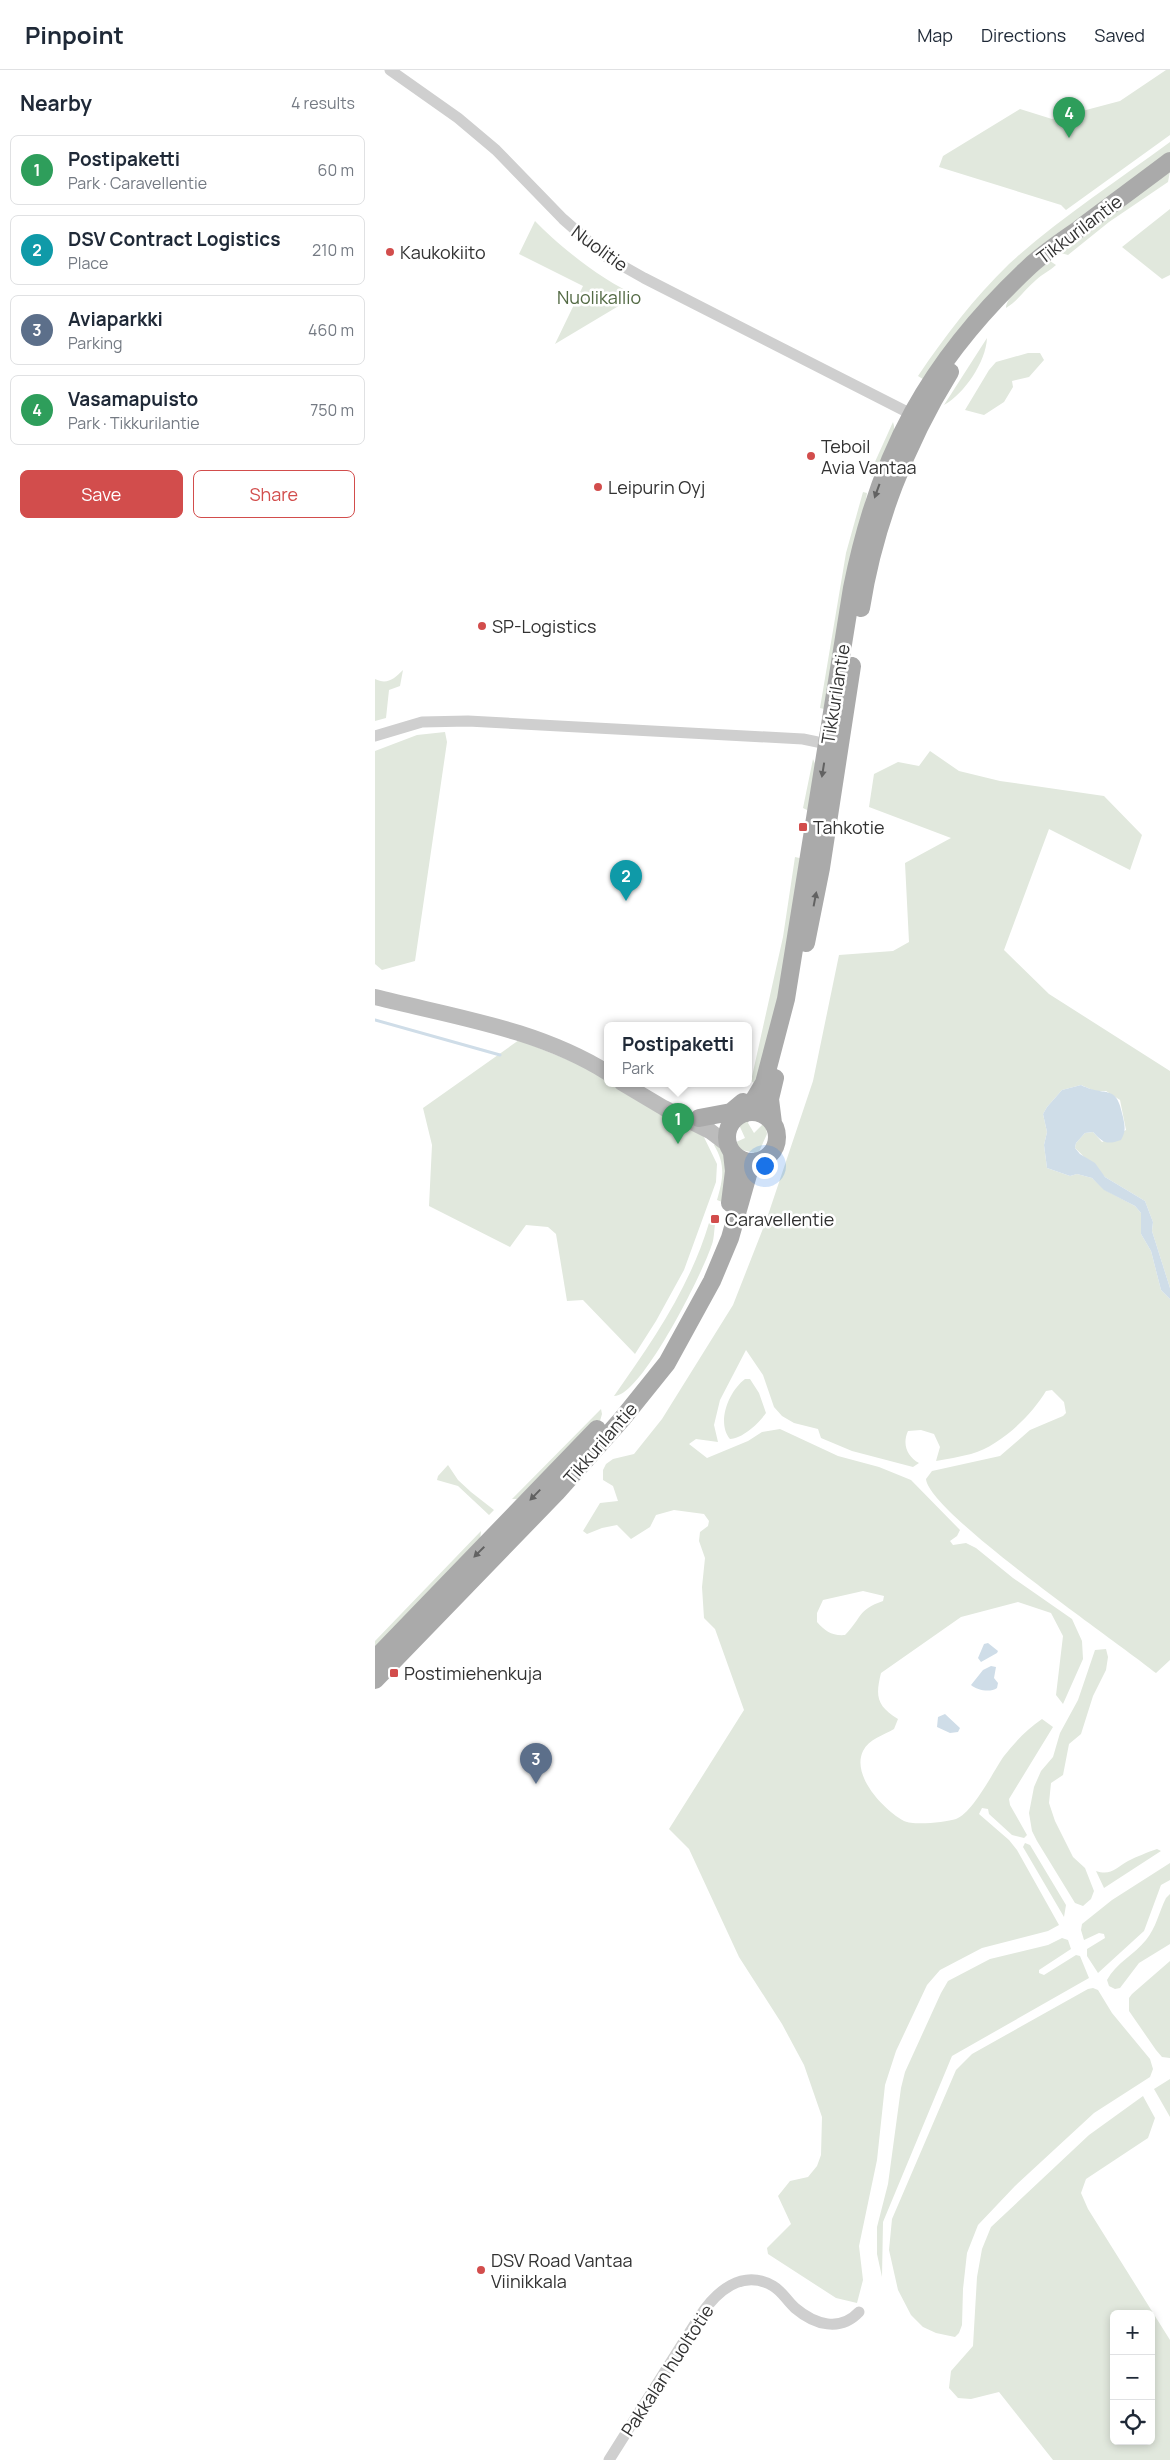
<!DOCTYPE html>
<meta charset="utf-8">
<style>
body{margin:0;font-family:Manrope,sans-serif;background:#f6f6f7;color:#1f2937}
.controls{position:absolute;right:15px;bottom:15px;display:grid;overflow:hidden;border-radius:8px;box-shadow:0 2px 8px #0003}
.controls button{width:45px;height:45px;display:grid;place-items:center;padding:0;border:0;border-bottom:1px solid #e0e1e3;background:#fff;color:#1f2937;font:25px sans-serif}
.you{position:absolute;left:389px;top:1095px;width:18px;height:18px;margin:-12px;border:4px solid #fff;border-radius:50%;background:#1a73e8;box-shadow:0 0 0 8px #1a73e833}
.badge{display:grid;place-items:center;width:32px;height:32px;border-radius:50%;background:#d24d4c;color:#fff;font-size:16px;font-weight:700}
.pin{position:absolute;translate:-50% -41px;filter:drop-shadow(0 1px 2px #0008)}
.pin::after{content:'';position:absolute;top:26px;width:18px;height:15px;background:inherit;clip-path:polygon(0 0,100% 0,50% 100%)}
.popup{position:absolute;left:229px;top:952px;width:148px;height:65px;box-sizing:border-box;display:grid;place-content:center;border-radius:8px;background:#fff;filter:drop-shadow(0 1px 4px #0005);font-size:16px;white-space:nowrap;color:#747a83}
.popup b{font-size:19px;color:#1f2937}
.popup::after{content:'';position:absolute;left:50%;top:100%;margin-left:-10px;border:10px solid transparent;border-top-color:#fff}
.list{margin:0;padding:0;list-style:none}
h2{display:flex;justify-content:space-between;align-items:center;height:65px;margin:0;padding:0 20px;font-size:21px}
h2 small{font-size:16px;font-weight:400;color:#747a83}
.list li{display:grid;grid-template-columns:32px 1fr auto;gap:15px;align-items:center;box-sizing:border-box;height:70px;margin:0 10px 10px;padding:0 10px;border:1px solid #e0e1e3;border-radius:8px}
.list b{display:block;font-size:19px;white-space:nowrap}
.list p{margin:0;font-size:16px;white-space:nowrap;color:#747a83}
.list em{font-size:16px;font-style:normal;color:#747a83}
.actions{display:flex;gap:10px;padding:15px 20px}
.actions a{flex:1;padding:11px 0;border:1px solid #d24d4c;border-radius:8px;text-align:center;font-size:18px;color:#d24d4c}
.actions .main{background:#d24d4c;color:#fff}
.icon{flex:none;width:28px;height:28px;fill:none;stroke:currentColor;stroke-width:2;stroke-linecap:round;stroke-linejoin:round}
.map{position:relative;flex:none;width:795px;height:2390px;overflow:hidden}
header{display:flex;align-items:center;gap:30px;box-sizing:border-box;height:70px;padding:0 25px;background:#fff;border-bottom:1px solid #e0e1e3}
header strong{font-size:24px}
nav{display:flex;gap:28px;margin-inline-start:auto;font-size:18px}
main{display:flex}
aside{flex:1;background:#fff}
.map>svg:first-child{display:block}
.green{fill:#e1e8dd;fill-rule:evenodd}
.water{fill:#cfdde8}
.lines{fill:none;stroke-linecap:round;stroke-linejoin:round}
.stream{stroke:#cfdde8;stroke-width:3}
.street{stroke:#cfcfcf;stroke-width:11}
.secondary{stroke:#bcbcbc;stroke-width:16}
.primary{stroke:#aaa;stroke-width:18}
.oneway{fill:#626262}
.poi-dot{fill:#d24d4c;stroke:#fff;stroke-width:2}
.labels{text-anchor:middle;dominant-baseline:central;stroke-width:5;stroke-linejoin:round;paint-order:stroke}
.street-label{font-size:18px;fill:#323232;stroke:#fff}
.poi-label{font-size:18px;fill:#323232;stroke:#fff;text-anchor:start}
.park-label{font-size:18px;fill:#536a44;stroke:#fff}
</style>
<header>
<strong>Pinpoint</strong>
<nav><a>Map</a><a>Directions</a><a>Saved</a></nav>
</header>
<main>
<aside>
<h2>Nearby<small>4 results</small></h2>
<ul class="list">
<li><span class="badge" style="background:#2e9e5b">1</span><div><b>Postipaketti</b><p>Park · Caravellentie</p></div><em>60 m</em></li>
<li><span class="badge" style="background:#0f9aa8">2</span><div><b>DSV Contract Logistics</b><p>Place</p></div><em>210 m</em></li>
<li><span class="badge" style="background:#5c6f8a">3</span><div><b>Aviaparkki</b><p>Parking</p></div><em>460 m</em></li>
<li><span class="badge" style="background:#2e9e5b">4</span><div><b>Vasamapuisto</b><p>Park · Tikkurilantie</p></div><em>750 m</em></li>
</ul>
<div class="actions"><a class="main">Save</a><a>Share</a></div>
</aside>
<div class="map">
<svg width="795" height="2390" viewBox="0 0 795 2390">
<rect width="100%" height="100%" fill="#fff"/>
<path class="green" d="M791,0H795V65L691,140L686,135L564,97L568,86L645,39L677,49L745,31Z
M795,72V82L680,168L551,311L543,306C570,266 599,228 634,194C683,149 741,112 795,72Z
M795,101L793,112L734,152L693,185L686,183L688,179Z
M795,139V205L787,209L747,177Z
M160,151C184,176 230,213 262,225L180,274L208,216L144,184Z
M675,191L681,195C675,201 667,204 661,210C650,219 643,231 631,238C630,226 664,199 675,191Z
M612,268C611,292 589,324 569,335Z
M653,283H665L669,290L654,307L637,311L638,317L629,332L609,345L590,340L614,300L621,292Z
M518,352C524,368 506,392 498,407L494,405Z
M488,422L492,423L453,640L445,638L471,483Z
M28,600L25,616L14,620L11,648L0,651V609C12,615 19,609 28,600Z
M70,662L72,672L40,891L7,900L0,894V681L42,665Z
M555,681L584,701L625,711L729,726L767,765L755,800L674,759L629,880L674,924L795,1001V1218L777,1161L778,1152L770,1131L730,1107L700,1078L701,1073L710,1063L718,1062L727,1072L751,1060L745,1030L731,1021H720L706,1015L687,1020L672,1037L668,1044L672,1062L669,1075L672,1098L695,1106L702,1104L717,1108L730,1120L760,1136L766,1143V1164L776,1181L786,1220L795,1229V1590L781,1603C744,1573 554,1443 551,1409L557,1401L625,1386L655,1360L688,1346L691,1343L689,1332L677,1320L671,1321C656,1346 625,1376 596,1384C584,1387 572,1389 561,1391L565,1377L559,1364L546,1360L533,1361C527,1374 532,1386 544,1393L538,1397L477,1381L446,1368L443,1359L419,1353L407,1346L399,1337L388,1305L371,1280L345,1330L339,1355L343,1372L321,1369L314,1374L332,1388L373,1371L387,1362L405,1359L463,1386L504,1397L536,1410L585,1460L582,1466L575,1471L578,1475L591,1473L601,1478L638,1508L697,1549L707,1571L708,1589L688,1634L681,1625L688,1566L676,1543L643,1532L586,1547L506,1603C500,1627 502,1636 523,1649L519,1659C509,1665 494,1669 488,1681C476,1706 509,1740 529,1751C539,1756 571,1752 581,1749C598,1743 619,1700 629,1686C641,1671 652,1659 667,1649L678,1657L634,1729L635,1735L652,1765L649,1768L637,1765L614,1744L613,1739L607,1738L604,1744L634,1770L642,1780L684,1855L673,1861L607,1878L565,1900L552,1915L521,1981L510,2015L502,2090L484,2176L488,2210L482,2233L461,2228L393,2184L392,2178L416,2154L403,2126L415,2111L433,2107L442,2096L446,2085L447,2047L429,1995L407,1954L364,1887L314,1779L294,1759L369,1640L340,1559L329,1548L327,1517L330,1488L324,1471L325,1462L333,1456L334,1451L329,1444L299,1440L281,1445L275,1457L256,1469L242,1455L227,1458L212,1464L208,1461L225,1433L243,1431L238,1416L228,1410V1400L231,1394L238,1389L259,1384L287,1349L358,1235L391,1151L438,1011L464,885L518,881L534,872L530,793L576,768L494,737L499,704L523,692L544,696ZM488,1521L509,1526L508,1531C482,1540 487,1548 470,1565C457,1566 450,1561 442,1552V1543L448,1530Z
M438,689L441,696L434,741L428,738Z
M420,787L429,789L403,949L386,1010L379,1013L376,1011L408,867Z
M144,970L213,998L243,1019L327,1063L342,1094L341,1112L309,1200L281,1251L260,1284L208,1230L192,1231L181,1164L173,1157L151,1155L135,1177L54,1136L57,1075L48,1038Z
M370,1050H374L373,1053L379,1063L389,1053L391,1057L392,1064L383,1084L364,1079L359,1073L370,1068L365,1057L362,1056Z
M342,1072C358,1090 350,1110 347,1132L342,1130C348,1109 351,1095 339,1075Z
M334,1153L340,1154C339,1162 339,1171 336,1177C327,1204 266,1327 239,1326C277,1272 315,1217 334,1153Z
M370,1309H375L384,1323L391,1343C383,1354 368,1368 355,1369C341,1352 354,1321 370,1309Z
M226,1339L227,1344L225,1351L142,1429H137Z
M73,1395L83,1410L96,1422L119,1440L114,1445L83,1416L62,1410L63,1406Z
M106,1461L105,1471L0,1582V1571Z
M731,1579L733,1587L731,1600L718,1626L706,1664L694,1674L688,1705L676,1713L674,1733L680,1751L698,1787L710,1798L719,1821L716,1829L708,1836L700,1833L662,1771L657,1761L654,1743L659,1717L666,1701L678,1687L685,1663L703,1630L720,1580Z
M650,1773L655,1775L691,1835L689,1847L648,1777Z
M782,1779L786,1781L729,1818L721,1801C736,1806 741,1798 753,1791C761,1787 773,1782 782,1779Z
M795,1793V1810L786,1815L769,1861L723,1903L712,1886V1879L730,1868L729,1864L724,1863L709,1870L706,1860L707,1854L737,1830Z
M795,1824V1874L764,1893L745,1918L740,1919L734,1916L732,1910C741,1893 759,1885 771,1870C781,1858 784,1842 791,1828Z
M687,1868L693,1870L696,1879L664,1900V1903L669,1905L701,1885L705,1886L714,1908L577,1986L508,2152L507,2207L502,2184V2157L513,2114L526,2018L530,2002L566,1923L573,1911L615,1889L673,1875Z
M795,1891V1988L787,1987L781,1980L754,1941V1928L757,1924Z
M718,1918L723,1920L737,1943L775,1989L778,1999L775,2007L719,2043L640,2116L603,2155L592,2183L588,2219L587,2255L584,2263L580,2267L561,2263L548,2257L536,2245L523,2220L514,2180L517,2149L581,2000L597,1984L713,1919Z
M795,2009V2047L779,2019Z
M768,2026L780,2048L773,2068L711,2109L706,2123L713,2139L795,2270V2390H678L624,2322L596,2329L583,2328L574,2318L576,2301L598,2276L602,2207L607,2179L616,2157L714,2065ZM739,2244H776V2371H739Z"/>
<path class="water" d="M706,1015C732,1028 741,1012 748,1047C750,1057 751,1061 746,1070C732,1075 728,1073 718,1062L710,1063L701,1073L700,1078L705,1084L720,1093L730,1107L770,1131L778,1152L777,1161L795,1218V1229L786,1220L776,1181L766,1164V1143L760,1136L729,1120L717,1108L702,1104L695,1106L672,1098L669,1075L672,1062L668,1044L672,1037L687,1020Z
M613,1573L623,1581L622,1583L606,1592L603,1588L609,1574Z
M616,1596L621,1597L619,1608L623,1613L622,1618C615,1623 602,1620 596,1615L608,1600Z
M570,1644L585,1658L583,1662L575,1663L562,1657L563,1647Z"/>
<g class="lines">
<path class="stream" d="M0,950L125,985"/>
<path class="street" d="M15,0L83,48L121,80L188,149L230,186L269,208L542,347
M0,666L47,652L93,651L428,669L457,675
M234,2390L325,2246C341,2222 367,2198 398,2216C407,2221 412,2231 420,2238C440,2255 465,2262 484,2242"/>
<path class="secondary" d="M0,927C79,947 163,959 233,1003
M247,1013L289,1038L335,1061L352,1074"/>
<path class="primary" d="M486,538C499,455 531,373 575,302
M431,873L446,798L477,596
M352 1067a25 25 0 1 1 50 0a25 25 0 1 1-50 0Z
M371,1043L389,1013L411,929L477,518C504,383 554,290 655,196C670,182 687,171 704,159C734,136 765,114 795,91
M324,1048L356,1042L368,1032
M398,1053L395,1029L400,1008
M355,1133L359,1101L357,1083
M0,1589L222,1359
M0,1610L182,1422L247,1349L292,1293L337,1211L355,1168L374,1101L383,1091"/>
</g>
<defs><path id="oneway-solid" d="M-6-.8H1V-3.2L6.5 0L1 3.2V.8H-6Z" transform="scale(1.25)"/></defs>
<g class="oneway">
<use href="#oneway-solid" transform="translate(502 421) rotate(110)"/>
<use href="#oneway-solid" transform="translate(448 700) rotate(99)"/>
<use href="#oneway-solid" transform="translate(440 829) rotate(-79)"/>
<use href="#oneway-solid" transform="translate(160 1425) rotate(134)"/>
<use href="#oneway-solid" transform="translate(104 1482) rotate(135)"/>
</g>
<g class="poi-dot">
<circle cx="15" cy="182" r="5"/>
<circle cx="436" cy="386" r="5"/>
<circle cx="223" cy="417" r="5"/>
<circle cx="107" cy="556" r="5"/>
<rect x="423" y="752" width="10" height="10" rx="2.5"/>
<rect x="335" y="1144" width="10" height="10" rx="2.5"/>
<rect x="14" y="1598" width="10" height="10" rx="2.5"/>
<circle cx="106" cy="2200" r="5"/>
</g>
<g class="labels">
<g class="street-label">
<text transform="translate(704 159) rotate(-37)">Tikkurilantie</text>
<text transform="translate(225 178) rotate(36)">Nuolitie</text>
<text transform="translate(460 624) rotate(-81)">Tikkurilantie</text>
<text transform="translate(225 1373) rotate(-49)">Tikkurilantie</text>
<text transform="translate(292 2300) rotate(-57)">Pakkalan huoltotie</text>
</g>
<g class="poi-label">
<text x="25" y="182">Kaukokiito</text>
<text x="446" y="376">Teboil<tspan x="446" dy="21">Avia Vantaa</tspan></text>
<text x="233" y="417">Leipurin Oyj</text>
<text x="117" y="556">SP-Logistics</text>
<text x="438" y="757">Tahkotie</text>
<text x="350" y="1149">Caravellentie</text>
<text x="29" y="1603">Postimiehenkuja</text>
<text x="116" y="2190">DSV Road Vantaa<tspan x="116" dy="21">Viinikkala</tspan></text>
</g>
<g class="park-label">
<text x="224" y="227">Nuolikallio</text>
</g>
</g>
</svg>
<div class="controls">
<button>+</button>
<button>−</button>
<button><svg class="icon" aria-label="locate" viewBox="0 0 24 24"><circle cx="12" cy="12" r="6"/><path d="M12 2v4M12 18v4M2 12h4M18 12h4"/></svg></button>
</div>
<div class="you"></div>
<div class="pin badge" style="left:303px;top:1074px;background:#2e9e5b">1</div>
<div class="popup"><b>Postipaketti</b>Park</div>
<div class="pin badge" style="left:251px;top:831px;background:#0f9aa8">2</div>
<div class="pin badge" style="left:161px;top:1714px;background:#5c6f8a">3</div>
<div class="pin badge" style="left:694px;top:68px;background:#2e9e5b">4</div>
</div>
</main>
